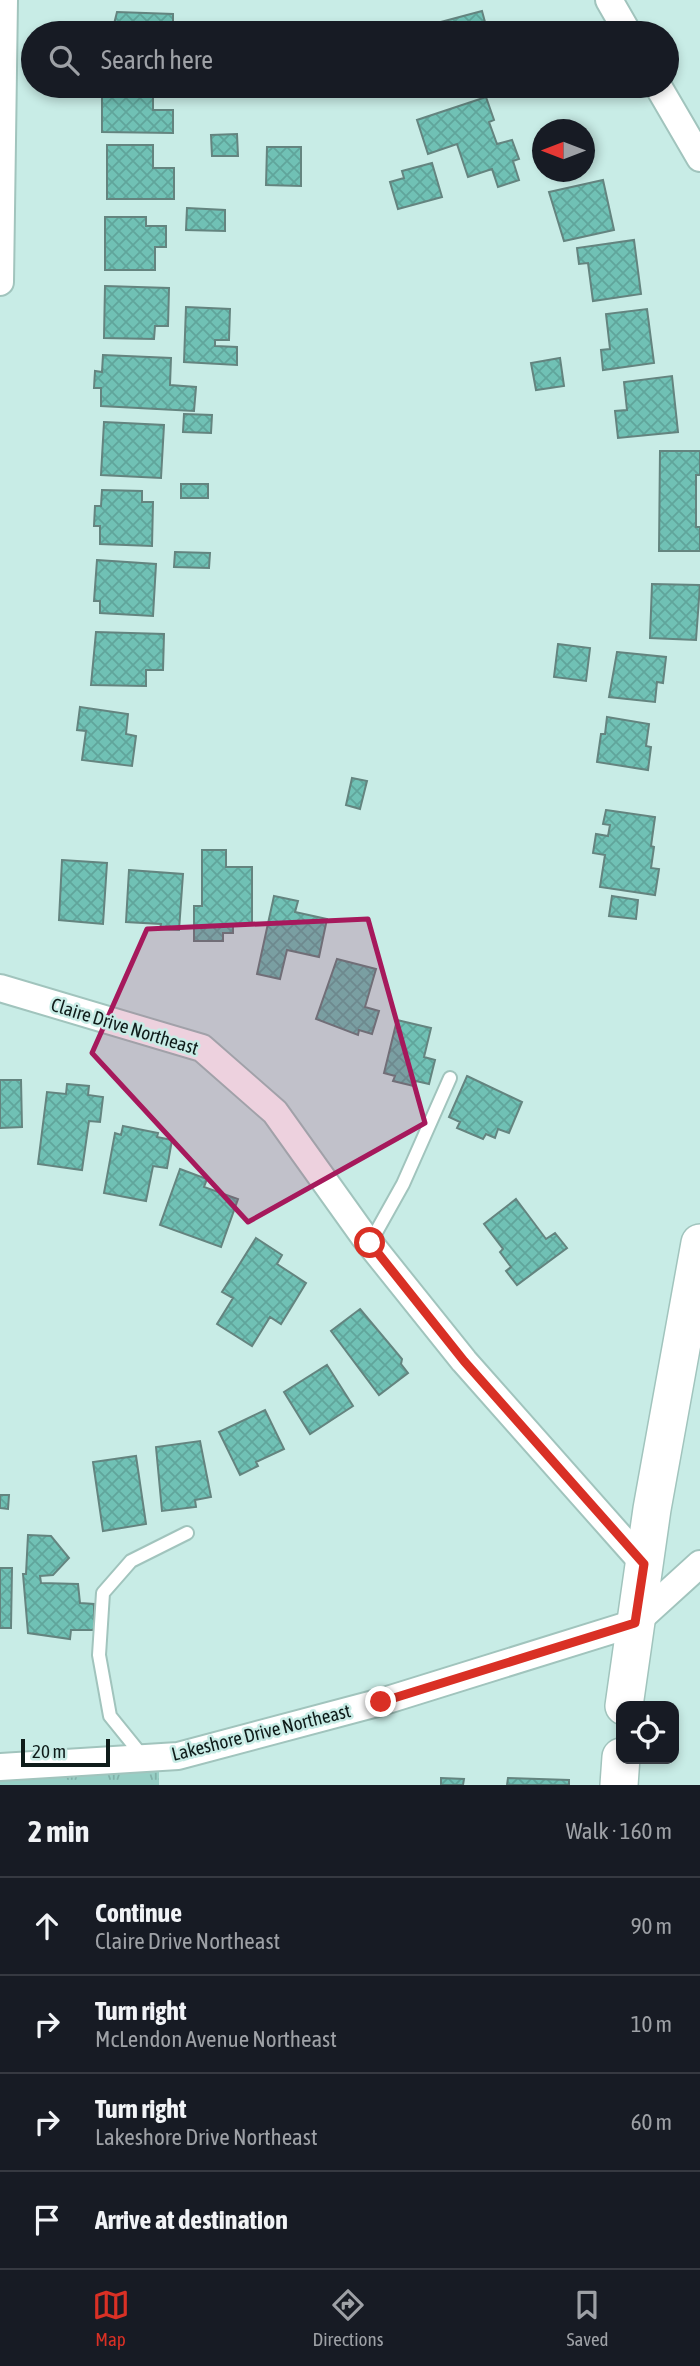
<!DOCTYPE html>
<meta charset="utf-8">
<style>
body{margin:0;font-family:"Asap Condensed",sans-serif;background:#20242c;color:#f1f3f6}
.controls{position:absolute;right:21px;bottom:21px;display:grid;overflow:hidden;border-radius:14px;box-shadow:0 4px 10px #0003}
.controls button{width:63px;height:63px;display:grid;place-items:center;padding:0;border:0;border-bottom:2px solid #363941;background:#171b24;color:#f1f3f6;font:35px sans-serif}
.compass{position:absolute;left:532px;top:119px;width:63px;height:63px;border-radius:50%;background:#171b24;box-shadow:0 4px 10px #0003;rotate:270deg}
.scale{position:absolute;left:21px;bottom:18px;width:89px;box-sizing:border-box;padding-left:7px;border:4px solid #0f1c1a;border-top:0;font-size:19px;line-height:24px;white-space:nowrap;color:#0f1c1a;-webkit-text-stroke:5px #c8ece6;paint-order:stroke}
.stop{position:absolute;width:21px;height:21px;margin:-16px;border:5px solid #d93025;border-radius:50%;background:#fff}
.stop.end{background:#d93025;border-color:#fff;box-shadow:0 2px 7px #0008}
.list{margin:0;padding:0;list-style:none}
h2{display:flex;justify-content:space-between;align-items:center;height:91px;margin:0;padding:0 28px;font-size:30px}
h2 small{font-size:23px;font-weight:400;color:#9ea1a6}
.list li{display:grid;grid-template-columns:46px 1fr auto;gap:21px;align-items:center;box-sizing:border-box;height:98px;padding:0 28px;border-top:2px solid #363941}
.list b{display:block;font-size:26px;white-space:nowrap}
.list p{margin:0;font-size:23px;white-space:nowrap;color:#9ea1a6}
.list em{font-size:23px;font-style:normal;color:#9ea1a6}
.icon{flex:none;width:38px;height:38px;fill:none;stroke:currentColor;stroke-width:2;stroke-linecap:round;stroke-linejoin:round}
.map{position:relative;flex:none;width:700px;height:1785px;overflow:hidden}
.search{position:absolute;background:#171b24;box-shadow:0 4px 10px #0003;left:21px;right:21px;top:21px;height:77px;display:flex;align-items:center;gap:18px;box-sizing:border-box;padding:0 24px;border-radius:38px;color:#9ea1a6;font-size:26px}
.sheet{height:483px;background:#171b24}
nav{display:flex;justify-content:space-around;align-items:center;box-sizing:border-box;height:98px;border-top:2px solid #363941;background:#171b24;font-size:19px;color:#9ea1a6}
nav a{display:grid;justify-items:center;gap:4px}
nav .on{color:#d93025}
.map>svg:first-child{display:block}
.grass{fill:url(#grass-tufts)}
.building{fill:url(#building-cross-hatch);stroke:#64847f;stroke-width:2}
.lines{fill:none;stroke-linecap:round;stroke-linejoin:round}
.lane-casing{stroke:#a1c4bd;stroke-width:16}
.street-casing{stroke:#a1c4bd;stroke-width:30}
.secondary-casing{stroke:#a1c4bd;stroke-width:40}
.lane{stroke:#fff;stroke-width:12}
.street{stroke:#fff;stroke-width:26}
.secondary{stroke:#fff;stroke-width:37}
.route{stroke:#d93025;stroke-width:9}
.marked{fill:#a6195c;fill-opacity:0.2;stroke:#a6195c;stroke-width:5;stroke-linejoin:round}
.labels{text-anchor:middle;dominant-baseline:central;stroke-width:5;stroke-linejoin:round;paint-order:stroke}
.street-label{font-size:19px;fill:#0f1c1a;stroke:#c8ece6}
</style>
<div class="map">
<svg width="700" height="1785" viewBox="0 0 700 1785">
<defs>
<pattern id="grass-tufts" width="24" height="20" patternUnits="userSpaceOnUse" patternTransform="scale(1.75)"><rect width="24" height="20" fill="#97cfc5"/><path d="M3 7l-1-3M5 7V3M7 7l1-3M15 17l-1-3M17 17v-4M19 17l1-3" fill="none" stroke="#81b1a9"/></pattern>
<pattern id="building-cross-hatch" width="8" height="8" patternUnits="userSpaceOnUse" patternTransform="scale(1.75)"><rect width="8" height="8" fill="#70c1b5"/><path d="M0 0l8 8M0 8l8-8" fill="none" stroke="#60a59b"/></pattern>
</defs>
<rect width="100%" height="100%" fill="#c8ece6"/>
<path class="grass" d="M0,1764L159,1766V1785H0Z"/>
<path class="building" d="M482,11L488,33H440L437,23Z
M117,12L173,14V33H101L112,32Z
M102,86H153V110H173V133L102,132Z
M486,97L494,120L489,122L497,144L512,140L519,159L513,161L519,180L498,187L492,169L468,177L457,144L428,154L417,120Z
M237,134L238,156H212L211,135Z
M107,145H153V168H174V199H107Z
M267,147H301V186L266,185Z
M432,163L442,197L398,209L390,182L404,178L402,171Z
M603,180L614,230L564,241L549,192Z
M187,208L225,210V231L186,230Z
M105,217H146V226H166V247H155V270H105Z
M634,240L641,294L593,301L588,263L579,264L577,248Z
M105,286L169,288L168,326H155L154,339L104,338Z
M186,307L230,309L229,340H215V346L237,347V365L184,362Z
M647,309L654,363L603,370L601,350L610,349L606,314Z
M103,355L171,358L170,385L196,387L194,411L101,406V388H94L95,371L102,372Z
M560,358L564,386L536,390L531,363Z
M672,376L678,432L618,438L615,411L627,410L624,382Z
M184,414L212,415L211,433L183,432Z
M104,422L164,425L161,478L101,475Z
M660,451H700V475H696V527H700V551H659Z
M181,484H208V498H181Z
M102,490L142,491V502H153L152,546L100,544V526H94L95,506H101Z
M175,552L210,553L209,568L174,567Z
M97,560L156,564L153,616L100,613V601H94Z
M652,584L700,585L696,640L650,638Z
M96,632L164,634L163,670H146V686L91,685Z
M558,644L590,648L586,681L554,677Z
M617,652L666,657L663,683L657,682L655,702L609,697Z
M80,707L128,714L126,734L136,736L132,766L82,760L86,731L77,730Z
M607,717L649,724L646,746L651,747L648,770L597,762L601,734H605Z
M352,778L367,781L360,809L346,805Z
M606,810L655,817L651,846L654,847L651,868L659,869L655,895L600,887L605,855L593,853L596,834L608,836L610,825L603,824Z
M202,850H226V867H252V924H233V933H223V941H194V906H202Z
M62,860L107,863L103,924L59,920Z
M129,870L183,874L179,930L160,929L161,924L126,922Z
M274,896L298,901L295,912L327,919L319,957L287,950L280,979L257,974Z
M612,896L638,900L636,919L609,916Z
M337,959L376,969L365,1007L379,1011L372,1034L359,1030L358,1035L316,1019Z
M397,1020L431,1028L424,1057L435,1060L429,1084L416,1081L414,1086L393,1081L395,1076L384,1073Z
M467,1076L522,1102L509,1133L498,1129L495,1138L486,1134L483,1139L457,1128L460,1122L449,1117Z
M0,1080H21L22,1127L0,1128Z
M67,1084L89,1086L88,1095L103,1097L100,1122L89,1121L82,1170L38,1164L47,1092L66,1094Z
M123,1126L158,1133L157,1137L172,1140L167,1168L153,1166L146,1201L104,1193L115,1133L121,1135Z
M180,1169L207,1179L204,1187L238,1199L221,1247L160,1225Z
M516,1199L546,1239L555,1233L567,1248L517,1285L506,1271L511,1267L500,1252L503,1249L484,1224Z
M256,1238L282,1255L277,1264L306,1283L281,1324L270,1317L252,1346L217,1324L233,1298L222,1292Z
M360,1309L402,1359L401,1364L408,1373L379,1395L331,1331Z
M327,1365L353,1406L310,1434L284,1392Z
M265,1410L284,1449L256,1462L258,1466L240,1475L219,1432Z
M200,1441L211,1497L195,1500L196,1507L162,1511L156,1447Z
M136,1456L146,1524L103,1531L93,1462Z
M0,1495H9L8,1509L0,1508Z
M28,1535L51,1536L69,1558L53,1575L40,1576L41,1583L78,1584L80,1603L94,1604V1630H71L70,1639L28,1633L23,1574H26Z
M0,1568H12L11,1628H0Z
M441,1778L464,1779L463,1785H441Z
M508,1778L569,1780V1785H507Z"/>
<g class="lines">
<g class="lane-casing">
<path id="lane" d="M370,1243L403,1184L450,1078
M144,1758L110,1716L99,1655L103,1593L131,1561L187,1533"/>
</g>
<g class="street-casing">
<path id="street" d="M609,0L628,33
M658,86L700,158
M0,282L4,0
M0,988L202,1048L275,1112L363,1235L464,1361L644,1564
M0,1767L178,1756L381,1702L635,1623L700,1564"/>
</g>
<g class="secondary-casing">
<path id="secondary" d="M624,1706L652,1509L700,1243
M619,1785L621,1757"/>
</g>
<use href="#lane" class="lane"/>
<use href="#street" class="street"/>
<use href="#secondary" class="secondary"/>
</g>
<g class="lines">
<path class="route" d="M370,1243L464,1361L644,1564L635,1623L381,1702"/>
</g>
<path class="marked" d="M368,919L425,1123L248,1222L92,1053L147,929Z"/>
<g class="labels">
<g class="street-label">
<text transform="translate(125 1026) rotate(17)">Claire Drive Northeast</text>
<text transform="translate(261 1732) rotate(-14)">Lakeshore Drive Northeast</text>
</g>
</g>
</svg>
<div class="controls">
<button><svg class="icon" aria-label="locate" viewBox="0 0 24 24"><circle cx="12" cy="12" r="6"/><path d="M12 2v4M12 18v4M2 12h4M18 12h4"/></svg></button>
</div>
<svg class="compass" viewBox="-18 -18 36 36"><path d="M0-13l5 13h-10z" fill="#e53935"/><path d="M0 13l5-13h-10z" fill="#9ea1a6"/></svg>
<div class="scale">20 m</div>
<div class="stop" style="left:370px;top:1243px"></div>
<div class="stop end" style="left:381px;top:1702px"></div>
<div class="search"><svg class="icon" aria-label="search" viewBox="0 0 24 24"><circle cx="10" cy="10" r="6"/><path d="M15 15l6 6"/></svg>Search here</div>
</div>
<section class="sheet">
<h2>2 min<small>Walk · 160 m</small></h2>
<ul class="list">
<li><svg class="icon" aria-label="ahead" viewBox="0 0 24 24"><path d="M12 20V5M6 11l6-6 6 6"/></svg><div><b>Continue</b><p>Claire Drive Northeast</p></div><em>90 m</em></li>
<li><svg class="icon" aria-label="right" viewBox="0 0 24 24"><path d="M7 20v-9h11M14 6l5 5-5 5"/></svg><div><b>Turn right</b><p>McLendon Avenue Northeast</p></div><em>10 m</em></li>
<li><svg class="icon" aria-label="right" viewBox="0 0 24 24"><path d="M7 20v-9h11M14 6l5 5-5 5"/></svg><div><b>Turn right</b><p>Lakeshore Drive Northeast</p></div><em>60 m</em></li>
<li><svg class="icon" aria-label="arrive" viewBox="0 0 24 24"><path d="M6 21V4h12l-3 4 3 4H6"/></svg><div><b>Arrive at destination</b></div></li>
</ul>
</section>
<nav>
<a class="on"><svg class="icon" aria-label="map" viewBox="0 0 24 24"><path d="M3 6l6-2 6 2 6-2v14l-6 2-6-2-6 2zM9 4v14M15 6v14"/></svg>Map</a>
<a><svg class="icon" aria-label="directions" viewBox="0 0 24 24"><path d="M12 3l9 9-9 9-9-9zM9 14v-3h6M13 9l2 2-2 2"/></svg>Directions</a>
<a><svg class="icon" aria-label="saved" viewBox="0 0 24 24"><path d="M7 4h10v16l-5-4-5 4z"/></svg>Saved</a>
</nav>
